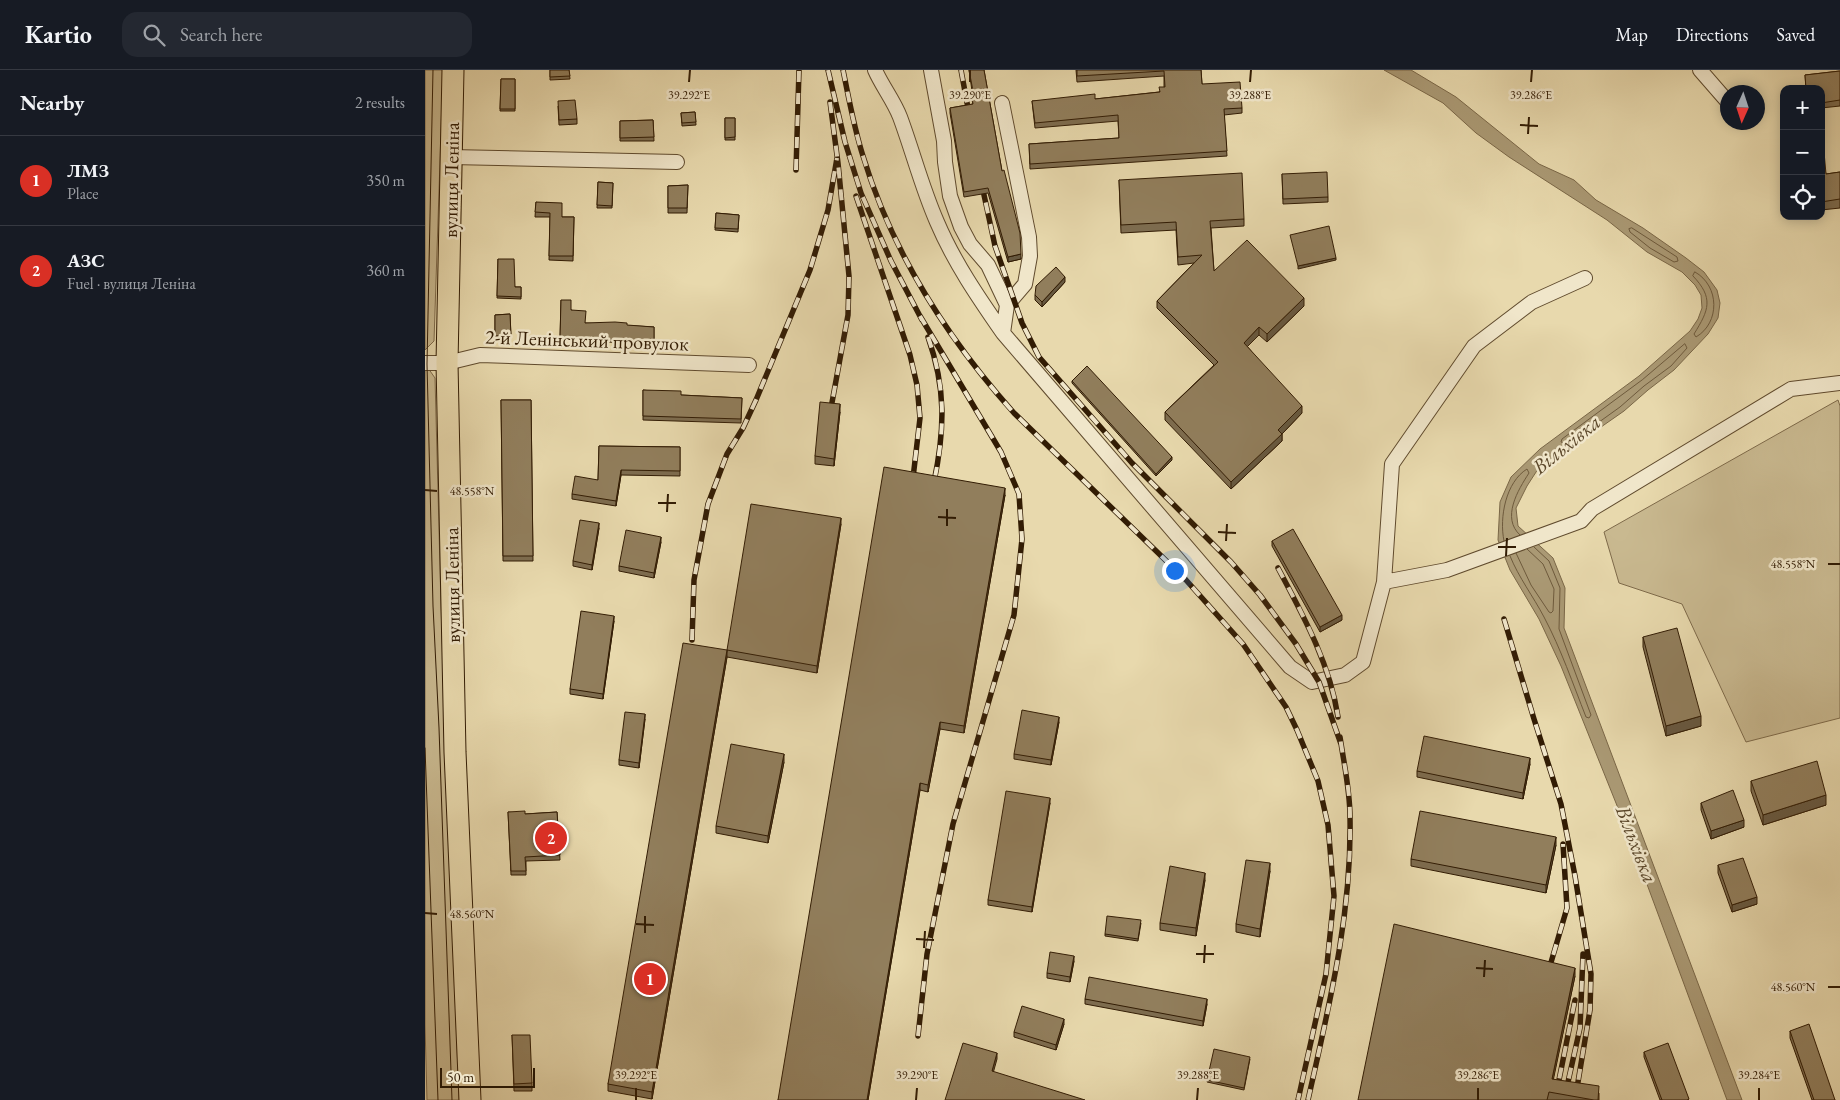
<!DOCTYPE html>
<meta charset="utf-8">
<style>
body{margin:0;font-family:"EB Garamond",serif;background:#242831;color:#f1f3f6}
.controls{position:absolute;right:15px;top:15px;display:grid;overflow:hidden;border-radius:10px;box-shadow:0 2px 12px #0003}
.controls button{width:45px;height:45px;display:grid;place-items:center;padding:0;border:0;border-bottom:1px solid #363941;background:#171b24;color:#f1f3f6;font:25px sans-serif}
.compass{position:absolute;left:1295px;top:15px;width:45px;height:45px;border-radius:50%;background:#171b24;box-shadow:0 2px 12px #0003;rotate:183deg}
.scale{position:absolute;left:15px;bottom:12px;width:95px;box-sizing:border-box;padding-left:5px;border:2px solid #321c04;border-top:0;font-size:14px;line-height:18px;white-space:nowrap;color:#321c04;-webkit-text-stroke:4px #f0e6ca;paint-order:stroke}
.you{position:absolute;left:749px;top:500px;width:18px;height:18px;margin:-12px;border:4px solid #fff;border-radius:50%;background:#1a73e8;box-shadow:0 0 0 8px #1a73e833}
.badge{display:grid;place-items:center;width:32px;height:32px;border-radius:50%;background:#d93025;color:#fff;font-size:16px;font-weight:700}
.pin{position:absolute;translate:-50% -50%;border:2px solid #fff;box-shadow:0 1px 5px #0006}
.list{margin:0;padding:0;list-style:none}
h2{display:flex;justify-content:space-between;align-items:center;height:65px;margin:0;padding:0 20px;font-size:21px}
h2 small{font-size:16px;font-weight:400;color:#9ea1a6}
.list li{display:grid;grid-template-columns:32px 1fr auto;gap:15px;align-items:center;box-sizing:border-box;height:90px;padding:0 20px;border-top:1px solid #363941}
.list b{display:block;font-size:19px;white-space:nowrap}
.list p{margin:0;font-size:16px;white-space:nowrap;color:#9ea1a6}
.list em{font-size:16px;font-style:normal;color:#9ea1a6}
.icon{flex:none;width:28px;height:28px;fill:none;stroke:currentColor;stroke-width:2;stroke-linecap:round;stroke-linejoin:round}
.map{position:relative;flex:none;width:1415px;height:1030px;overflow:hidden}
header{display:flex;align-items:center;gap:30px;box-sizing:border-box;height:70px;padding:0 25px;background:#171b24;border-bottom:1px solid #363941}
header strong{font-size:24px}
nav{display:flex;gap:28px;margin-inline-start:auto;font-size:18px}
.search{width:350px;height:45px;background:#242831;display:flex;align-items:center;gap:12px;box-sizing:border-box;padding:0 18px;border-radius:15px;color:#9ea1a6;font-size:19px}
main{display:flex}
aside{flex:1;background:#171b24}
.map>svg:first-child{display:block}
.green{fill:#c9b990;stroke:#7e6a4a}
.water{fill:#aa9974;stroke:#7a6747}
.lines{fill:none;stroke-linecap:round;stroke-linejoin:round}
.shore{stroke:#6e5a3c;stroke-width:1}
.minor-casing{stroke:#604b2e;stroke-width:16}
.primary-casing{stroke:#321c04;stroke-width:23}
.minor{stroke:#f0e6ca;stroke-width:14}
.primary{stroke:#e8d9ad;stroke-width:21}
.tram{stroke:#321c04;stroke-width:1}
.rail-casing{stroke:#321c04;stroke-width:5.5}
.rail{stroke:#f0e6ca;stroke-width:4;stroke-dasharray:11;stroke-linecap:butt}
.wall{fill:#7d6c4f;stroke:#321c04}
.shaded-wall{fill:#665840;stroke:#321c04}
.building{fill:#917e5c;stroke:#321c04}
.ticks{fill:none;stroke:#321c04;stroke-width:2}
.labels{text-anchor:middle;dominant-baseline:central;stroke-width:5;stroke-linejoin:round;paint-order:stroke}
.street-label{font-size:20px;fill:#321c04;stroke:#f0e6ca}
.water-label{font-size:21px;font-style:italic;fill:#5c482b;stroke:#f0e6ca}
.ticks-label{font-size:12px;text-anchor:middle;fill:#321c04;stroke:#f0e6ca;stroke-width:5;stroke-linejoin:round;paint-order:stroke}
</style>
<header>
<strong>Kartio</strong>
<div class="search"><svg class="icon" aria-label="search" viewBox="0 0 24 24"><circle cx="10" cy="10" r="6"/><path d="M15 15l6 6"/></svg>Search here</div>
<nav><a>Map</a><a>Directions</a><a>Saved</a></nav>
</header>
<main>
<aside>
<h2>Nearby<small>2 results</small></h2>
<ul class="list">
<li><span class="badge">1</span><div><b>ЛМЗ</b><p>Place</p></div><em>350 m</em></li>
<li><span class="badge">2</span><div><b>АЗС</b><p>Fuel · вулиця Леніна</p></div><em>360 m</em></li>
</ul>
</aside>
<div class="map">
<svg width="1415" height="1030" viewBox="0 0 1415 1030">
<rect width="100%" height="100%" fill="#e8d9ad"/>
<filter id="stains"><feTurbulence type="fractalNoise" baseFrequency=".004" numOctaves="4"/><feColorMatrix values="0 0 0 0 .2 0 0 0 0 .09 0 0 0 0 .02 0 0 0 .5 -.17"/></filter>
<radialGradient id="worn" r=".72"><stop offset=".6" stop-color="#630" stop-opacity="0"/><stop offset="1" stop-color="#630" stop-opacity=".3"/></radialGradient>
<path class="green" d="M0,0H18L9,271L0,280Z
M0,297L3,298L10,308L16,536L34,1030H2L0,955Z
M1413,330L1415,336V648L1321,672L1257,534L1194,513L1179,462Z"/>
<path class="water" d="M959,0H986L1031,27L1114,94L1149,110L1171,130L1218,158L1261,188L1279,202L1292,220L1295,233L1293,248L1283,264L1249,300L1223,320L1199,341L1166,364L1137,380L1113,399L1102,416L1091,438L1093,456L1128,488L1140,518L1139,558L1317,1030H1302L1203,763L1136,596L1114,549L1085,500L1073,470L1075,432L1086,407L1115,379L1214,306L1265,261L1273,249L1277,238L1276,225L1270,215L1257,202L1222,182L1182,150L1084,87L1051,63L1018,33Z"/>
<g class="lines">
<path class="shore" d="M1207,158L1252,187L1253,191L1249,192L1225,178L1205,162L1204,159Z
M1270,202C1295,216 1295,253 1271,267L1269,264C1284,240 1289,228 1268,206Z
M1260,274L1262,278L1246,296L1219,316L1195,337L1163,360L1139,373L1136,372L1137,369L1217,310Z
M1079,471C1074,447 1081,412 1102,399L1104,403C1093,420 1076,448 1095,465
M1091,483L1106,515L1124,542L1126,543L1128,541L1129,519L1118,494L1102,479
M1085,486C1094,508 1108,526 1119,547C1136,579 1148,614 1161,647L1164,648L1166,645L1134,559L1135,518L1124,491L1109,477"/>
<g class="minor-casing">
<path id="minor" d="M450,0C457,16 469,31 475,47C488,82 497,118 512,152C529,192 553,227 578,263
M506,0L519,71L520,92L525,126L536,157L545,174L563,195L582,235
M1275,0L1302,31
M577,33L604,167L605,186L600,214L582,235L578,263L865,597L887,612L920,605L938,592L959,512L1022,500L1156,451L1167,439L1366,319L1415,313
M26,87L252,92
M0,293H22L55,285L324,295
M959,512L967,394L1049,276L1107,232L1160,208"/>
</g>
<g class="primary-casing">
<path id="primary" d="M28,0L22,293L30,682L45,1030"/>
</g>
<use href="#minor" class="minor"/>
<use href="#primary" class="primary"/>
<path class="tram" d="M8,0L2,294L8,536L14,658L27,1030
M0,678L13,1030"/>
<g class="rail-casing">
<path id="rail" d="M403,0L420,72L436,123L466,191L497,250
M418,0C424,29 429,58 438,86C467,182 522,268 589,343L761,510L818,574L861,637L872,660L893,711L903,755L909,826L901,904L873,1030
M536,0L545,49
M405,32L413,93L424,206L423,245L406,338
M371,100L374,0
M556,111L570,176L597,253L614,287L707,393L806,492L835,525L871,574L894,612L916,674
M431,126L485,285L492,315L495,348L488,408
M503,267C521,318 520,359 509,412
M853,498C878,545 905,594 913,647
M1079,549L1109,649L1136,734L1150,806L1166,904L1165,940L1150,1030
M267,570L269,510L283,434L302,384L318,358L331,330L385,200L403,140L412,88
M1122,906L1142,838L1138,774
M493,966L502,884L528,754L589,545L597,469L594,424L576,382L495,246
M883,1030C904,936 927,844 925,747C925,720 919,694 915,667
M1130,1030L1150,930
M1139,1030L1155,958L1158,884"/>
</g>
<use href="#rail" class="rail"/>
</g>
<path class="wall" d="M125,0H144L145,9L125,10Z
M544,0H559L577,101L596,189L583,192L563,123L539,127L525,43V38L548,34L546,27V22L547,21Z
M651,0H776L777,14L817,38V43L799,45L802,86L605,99L604,74L694,68L693,51L610,58L607,31L670,29L734,22L739,17V6L652,12Z
M1415,1V36L1396,38V19H1381L1380,5Z
M76,9H90V41H75Z
M133,36L152,49V54L134,55Z
M270,42L271,55L257,56L256,43Z
M300,48H310V70H300Z
M228,50L229,71H195V51Z
M1396,82L1401,104L1415,102V138L1396,140Z
M857,104L903,127V132L858,134Z
M694,110L819,149V156L786,158L789,201L879,236L842,272L834,265L822,276L877,343L857,364V371L806,419L740,350V342L789,295L732,238V231L769,193L753,195L751,160L696,163Z
M173,112L188,113L187,138H172Z
M263,115L262,143H243V116Z
M111,132L137,147H149L148,191L124,190L125,147H110Z
M291,143L314,145L313,162L290,160Z
M73,189L90,217H96V229L72,228Z
M640,212L617,237L610,230V225Z
M136,230L160,253L229,257V274L135,270Z
M85,244L86,268H70V245Z
M647,311L747,390L731,406L647,313Z
M218,320L256,325L317,328L316,353L218,350Z
M76,330H106L108,491H78Z
M415,342L409,396L390,394V386Z
M174,376L255,377V406L196,405L191,436L147,429V424L173,410Z
M580,425L539,663L515,659L503,722L495,720L443,1030H353Z
M416,454L392,603L302,587L227,1029L183,1021V1014L302,580Z
M174,458L167,500L148,496V491Z
M847,471L917,550L895,562L847,476Z
M236,472L229,508L194,501V496Z
M189,551L178,629L145,624V619Z
M1218,567L1276,656L1241,666L1218,577Z
M220,649L214,698L194,695V690Z
M634,652L626,695L589,689V684Z
M359,692L343,773L291,763V756Z
M1105,694L1098,729L992,707V701Z
M1326,711L1401,735L1338,755L1326,721Z
M625,733L607,842L563,835V830Z
M1276,733L1319,757L1286,769L1276,740Z
M83,742L100,744L132,742L135,790L101,791V805H86Z
M1131,775L1121,823L986,796V789Z
M1293,795L1332,834L1307,842L1293,803Z
M845,801L835,867L811,862V854Z
M780,810L771,866L735,860V853Z
M716,853L713,871L680,866V864Z
M649,891L645,912L622,908V903Z
M1150,906L1128,1009L1174,1023V1030H933Z
M660,929L782,934L778,956L660,934Z
M639,954L631,980L589,967V962Z
M1365,961L1410,1030H1387L1365,968Z
M87,965L107,1013V1021H89Z
M1219,982L1264,1030H1235L1219,987Z
M825,989L819,1020L782,1012V1010Z"/>
<path class="shaded-wall" d="M596,184V189L583,192V187Z
M911,188V190L873,199V196Z
M640,207V212L617,237V232Z
M879,228V236L842,272V264Z
M834,257V265L819,280V273Z
M415,334V342L409,396V389Z
M877,336V343L857,364V371L806,419V412L853,360Z
M747,387V390L731,406V404Z
M196,400V405L191,436V431Z
M580,418V425L539,663V656Z
M416,448V454L392,603V596Z
M174,453V458L167,500V495Z
M236,467V472L229,508V503Z
M917,545V550L895,562V557Z
M189,546V551L178,629V624Z
M302,580V587L227,1029V1022Z
M220,644V649L214,698V693Z
M1276,646V656L1241,666V656Z
M634,647V652L626,695V690Z
M515,652V659L503,722V715Z
M359,684V692L343,773V766Z
M1105,688V694L1098,729V723Z
M495,713V720L443,1030H442Z
M1401,725V735L1338,755V745Z
M625,728V733L607,842V837Z
M1319,750V757L1286,769V761Z
M1131,767V775L1121,823V815Z
M845,793V801L835,867V859Z
M780,803V810L771,866V858Z
M1332,827V834L1307,842V835Z
M649,886V891L645,912V907Z
M1150,898V906L1127,1016V1009Z
M782,929V934L778,956V951Z
M639,949V954L631,980V975Z
M572,983V989L567,1007V1001Z"/>
<path class="building" d="M125,0H144L145,6L125,7Z
M544,0H559L577,101L579,100L595,163L596,184L583,187L563,118L539,122L525,38L548,34L546,22L548,21Z
M652,0H776L777,14L815,12L817,38L799,39L802,81L605,94L604,74L694,68L693,45L610,53L607,31L670,24V29L735,22L734,17H740L739,1L652,6Z
M1415,1V30L1396,33V19H1381L1380,5Z
M76,9H90V39H75Z
M150,30L152,49L134,50L133,31Z
M270,42L271,52L257,53L256,43Z
M300,48H310V67L300,68Z
M228,50L229,67L195,68V51Z
M1396,82H1399L1401,104L1415,102V129L1396,132Z
M902,102L903,127L858,129L857,104Z
M817,103L819,149L785,151L789,201L822,170L879,228L842,264L834,257L819,273L877,336L853,360L857,364L806,412L740,342L793,292L732,231L777,185L753,187L751,152L696,155L694,110Z
M173,112L188,113L187,136L172,135Z
M263,115L262,138H243V116Z
M111,132L137,133V147H149L148,186H124L125,143L110,142Z
M291,143L314,145L313,159L290,158Z
M904,156L911,188L873,196L865,165Z
M73,189H89L90,217H96V227L72,226Z
M631,197L640,207L617,232L610,225L611,216Z
M136,230H146V240L161,241L160,253L190,252L202,253V255L229,257V271L135,267Z
M85,244L86,265L70,266V245Z
M662,296L747,387L731,404L647,311Z
M218,320L256,321V325L317,328L316,349L218,346Z
M76,330H106L108,486H78Z
M395,332L415,334L409,389L390,386Z
M174,376L255,377V401L196,400L191,431L147,424L150,406L173,410Z
M459,397L580,418L539,656L515,652L503,715L495,713L442,1030H353Z
M326,434L416,448L392,596L302,580Z
M155,450L174,453L167,495L148,491Z
M868,459L917,545L895,557L847,471Z
M201,460L236,467L229,503L194,496Z
M156,541L189,546L178,624L145,619Z
M1252,558L1276,646L1241,656L1218,567Z
M258,573L302,580L227,1022L183,1014Z
M597,640L634,647L626,690L589,684Z
M200,642L220,644L214,693L194,690Z
M999,666L1105,688L1098,723L992,701Z
M306,674L359,684L343,766L291,756Z
M1392,691L1401,725L1338,745L1326,711Z
M1308,720L1319,750L1286,761L1276,733Z
M581,721L625,728L607,837L563,830Z
M100,741V744L132,742L135,785L100,787L101,801H86L83,742Z
M995,741L1131,767L1121,815L986,789Z
M1318,788L1332,827L1307,835L1293,795Z
M821,790L845,793L835,859L811,854Z
M745,796L780,803L771,858L735,853Z
M682,846L716,850L713,869L680,864Z
M969,854L1150,898L1127,1009L1174,1016L1173,1030H1169L1124,1022L1122,1030H933Z
M625,882L649,886L645,907L622,903Z
M664,907L782,929L778,951L660,929Z
M597,936L639,949L631,975L589,962Z
M1384,954L1410,1030H1389L1365,961Z
M87,965H105L107,1013L89,1014Z
M538,973L572,983L567,1001L660,1030H520Z
M1243,973L1264,1029L1262,1030H1237L1219,982Z
M789,979L825,987L819,1018L782,1010Z"/>
<path class="ticks" d="M264,12L265,0M545,12V0M825,12L826,0M1106,12L1107,0M1095,55L1113,56M1103,64L1104,47M0,420L12,421M233,433H251M242,442L243,424M513,447L531,448M522,456V439M793,462L811,463M801,471L802,454M1073,477H1091M1081,486L1082,468M1403,494H1415M0,843L12,844M211,854L229,855M220,863V846M491,869L509,870M499,878L500,861M771,884H789M779,893L780,875M1051,898L1068,899M1059,907L1060,890M1403,917H1415M211,1030V1018M491,1030L492,1018M772,1030L773,1018M1053,1030V1018M1334,1030V1018"/>
<g class="labels">
<g class="street-label">
<text transform="translate(26 110) rotate(-89)">вулиця Леніна</text>
<text transform="translate(162 270) rotate(2)">2-й Ленінський провулок</text>
<text transform="translate(27 515) rotate(-91)">вулиця Леніна</text>
</g>
<g class="water-label">
<text transform="translate(1141 374) rotate(-39)">Вільхівка</text>
<text transform="translate(1212 774) rotate(69)">Вільхівка</text>
</g>
</g>
<g class="ticks-label">
<text x="264" y="29">39.292°E</text>
<text x="545" y="29">39.290°E</text>
<text x="825" y="29">39.288°E</text>
<text x="1106" y="29">39.286°E</text>
<text x="47" y="425">48.558°N</text>
<text x="1368" y="498">48.558°N</text>
<text x="47" y="848">48.560°N</text>
<text x="1368" y="921">48.560°N</text>
<text x="211" y="1009">39.292°E</text>
<text x="492" y="1009">39.290°E</text>
<text x="773" y="1009">39.288°E</text>
<text x="1053" y="1009">39.286°E</text>
<text x="1334" y="1009">39.284°E</text>
</g>
<rect width="100%" height="100%" filter="url(#stains)"/>
<rect width="100%" height="100%" fill="url(#worn)"/>
</svg>
<div class="controls">
<button>+</button>
<button>−</button>
<button><svg class="icon" aria-label="locate" viewBox="0 0 24 24"><circle cx="12" cy="12" r="6"/><path d="M12 2v4M12 18v4M2 12h4M18 12h4"/></svg></button>
</div>
<svg class="compass" viewBox="-18 -18 36 36"><path d="M0-13l5 13h-10z" fill="#e53935"/><path d="M0 13l5-13h-10z" fill="#9ea1a6"/></svg>
<div class="scale">50 m</div>
<div class="you"></div>
<div class="pin badge" style="left:225px;top:909px">1</div>
<div class="pin badge" style="left:126px;top:768px">2</div>
</div>
</main>
